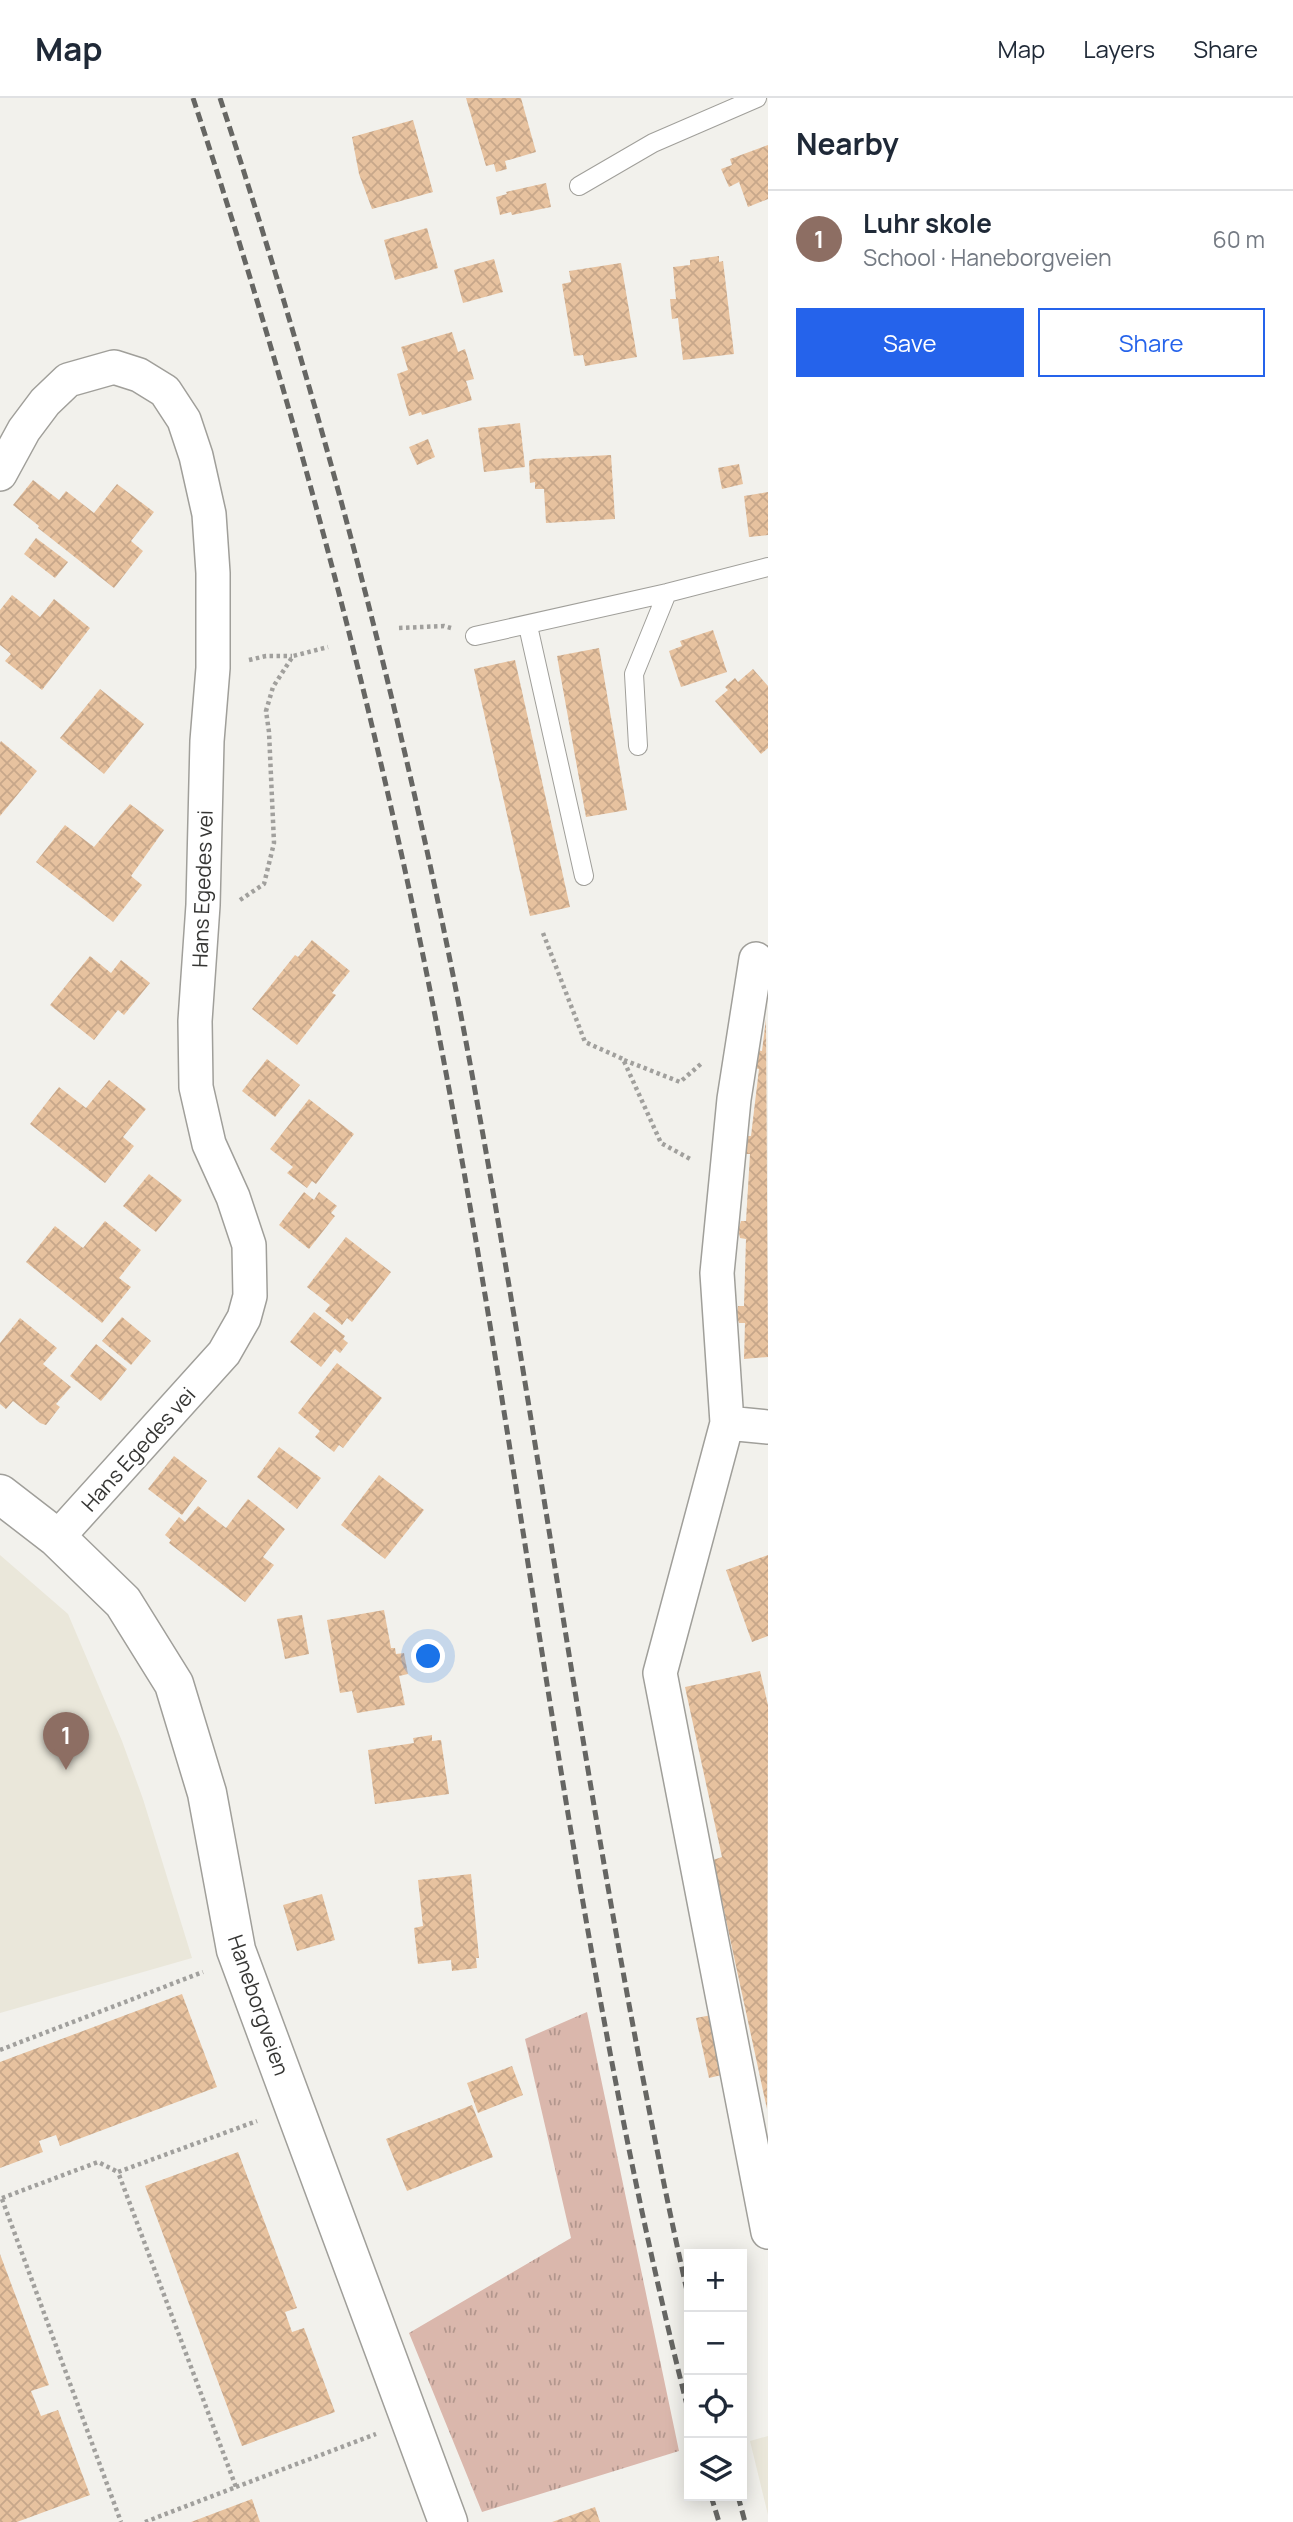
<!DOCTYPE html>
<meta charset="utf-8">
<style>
body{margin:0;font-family:Manrope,sans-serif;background:#f2f2f3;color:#1f2937}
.controls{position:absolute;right:21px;bottom:21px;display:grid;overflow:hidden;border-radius:0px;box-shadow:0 4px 18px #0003}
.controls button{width:63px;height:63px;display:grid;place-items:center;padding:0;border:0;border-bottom:2px solid #e0e1e3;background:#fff;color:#1f2937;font:35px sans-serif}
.you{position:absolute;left:429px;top:1559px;width:24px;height:24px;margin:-18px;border:5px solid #fff;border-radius:50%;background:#1a73e8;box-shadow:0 0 0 10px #1a73e833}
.badge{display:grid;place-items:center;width:46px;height:46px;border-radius:50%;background:#2563eb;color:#fff;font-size:23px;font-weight:700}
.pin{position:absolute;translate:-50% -58px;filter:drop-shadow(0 2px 4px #0008)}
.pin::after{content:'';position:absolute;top:37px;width:24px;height:21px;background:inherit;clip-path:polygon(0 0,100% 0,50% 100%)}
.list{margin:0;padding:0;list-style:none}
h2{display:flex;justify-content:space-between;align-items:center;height:91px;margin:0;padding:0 28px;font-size:30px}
h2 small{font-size:23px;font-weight:400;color:#747a83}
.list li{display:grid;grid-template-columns:46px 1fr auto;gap:21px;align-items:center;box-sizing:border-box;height:98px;padding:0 28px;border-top:2px solid #e0e1e3}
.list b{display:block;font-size:26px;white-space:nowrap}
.list p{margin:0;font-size:23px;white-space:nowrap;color:#747a83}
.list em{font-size:23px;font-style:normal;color:#747a83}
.actions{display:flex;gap:14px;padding:21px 28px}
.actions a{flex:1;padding:16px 0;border:2px solid #2563eb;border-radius:0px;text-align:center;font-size:24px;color:#2563eb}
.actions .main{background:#2563eb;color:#fff}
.icon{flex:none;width:38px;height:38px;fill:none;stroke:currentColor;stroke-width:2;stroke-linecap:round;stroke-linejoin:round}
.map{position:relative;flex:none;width:768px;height:2424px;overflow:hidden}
header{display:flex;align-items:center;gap:42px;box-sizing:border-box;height:98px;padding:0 35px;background:#fff;border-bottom:2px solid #e0e1e3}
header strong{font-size:33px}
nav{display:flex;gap:38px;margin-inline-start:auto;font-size:24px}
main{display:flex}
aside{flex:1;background:#fff}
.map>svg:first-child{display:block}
.built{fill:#eae7da}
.grass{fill:url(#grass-tufts)}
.building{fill:url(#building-cross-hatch)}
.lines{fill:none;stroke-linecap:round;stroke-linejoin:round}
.service-casing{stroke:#a09f9a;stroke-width:20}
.minor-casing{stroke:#a09f9a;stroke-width:36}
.tertiary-casing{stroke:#a09f9a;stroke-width:41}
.path{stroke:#a1a09d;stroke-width:4.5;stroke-dasharray:3.5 3.5;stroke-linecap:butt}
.service{stroke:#fff;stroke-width:18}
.minor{stroke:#fff;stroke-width:33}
.tertiary{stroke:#fff;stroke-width:38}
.rail{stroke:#666663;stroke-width:5;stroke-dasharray:10 5;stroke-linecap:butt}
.labels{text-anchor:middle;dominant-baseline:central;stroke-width:6;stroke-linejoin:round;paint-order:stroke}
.street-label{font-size:21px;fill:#363634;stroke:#fff}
</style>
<header>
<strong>Map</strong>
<nav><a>Map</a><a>Layers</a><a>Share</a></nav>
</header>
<main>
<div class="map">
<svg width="768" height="2424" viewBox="0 0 768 2424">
<defs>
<pattern id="grass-tufts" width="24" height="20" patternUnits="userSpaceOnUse" patternTransform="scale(1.75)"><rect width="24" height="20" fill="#dab7ac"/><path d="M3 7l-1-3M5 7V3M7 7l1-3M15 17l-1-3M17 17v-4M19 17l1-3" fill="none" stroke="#b2968d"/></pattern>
<pattern id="building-cross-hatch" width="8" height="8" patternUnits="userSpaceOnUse" patternTransform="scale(1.75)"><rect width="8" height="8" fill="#e7c29f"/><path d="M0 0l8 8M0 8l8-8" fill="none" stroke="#c7a78a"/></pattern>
</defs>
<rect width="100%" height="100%" fill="#f2f1ec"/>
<path class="built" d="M0,1457L68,1516L122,1643L143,1701L192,1860L0,1915Z
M768,2338V2417L750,2343Z"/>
<path class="grass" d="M587,1914L679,2353L482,2414L409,2235L571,2140L525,1941Z"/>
<path class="building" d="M466,0H521L536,54L505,63L507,71L496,74L494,66L486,68Z
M413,22L433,94L372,111L359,76L352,39Z
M768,47V101L748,109L739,84L729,89L721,71L732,67L730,61Z
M546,85L551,109L512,117L511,114L500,117L496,99L507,96L506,94Z
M427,130L438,170L395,182L384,142Z
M719,158V164L723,163L734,256L683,262L678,220L672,221L670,201H676L673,169L690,167V162Z
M494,161L503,194L463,205L454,172Z
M621,165L637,259L585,268L583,257L574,258L562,186L571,184L569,173Z
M452,234L458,254L465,251L474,281L466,283L472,302L422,317L421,314L409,318L397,276L408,272L401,249Z
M520,325L525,369L484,374L478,330Z
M428,341L435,359L417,367L409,349Z
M611,357L615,421L546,425L544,391H535V384L530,385L529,363L533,361Z
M739,366L743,386L722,391L718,370Z
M33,382L59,402L66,393L94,415L117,386L154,414L131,443L143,453L114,490L38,430L39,428L13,407Z
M768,394V437L749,439L744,398Z
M36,440L68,464L55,480L24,456Z
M12,497L40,519L54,501L90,530L42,592L5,563L11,556L0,547V512Z
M713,532L727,574L681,589L669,553L682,548L680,543Z
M599,550L627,712L586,719L557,558Z
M515,562L570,809L530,818L474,571Z
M753,571L768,588V650L761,656L715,603L728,592L725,589L735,580L738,584Z
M100,591L144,626L104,676L60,640Z
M1,643L37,673L0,718V645Z
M130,706L164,732L131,778L142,787L113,824L36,764L65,727L94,749Z
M312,842L350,873L332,895L336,897L297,947L252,911L295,857L298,859Z
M90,858L111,875L121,862L150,885L124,917L118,912L94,942L50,907Z
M766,921L768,1259L744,1261L745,1225H739L735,1214H737L738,1208H744L746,1141L740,1140L739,1135H736V1129H739L741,1123H746L750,1056H745L746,1038H751L759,971L754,970L756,952L762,953Z
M267,961L300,987L275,1019L242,993Z
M109,982L146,1011L123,1039L134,1048L105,1085L30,1026L59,989L86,1010Z
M309,1001L354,1036L316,1086L312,1083L307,1090L287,1075L293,1069L270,1051Z
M149,1076L182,1102L156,1134L123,1108Z
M304,1094L314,1102L319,1094L337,1108L331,1115L335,1118L309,1151L279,1127Z
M105,1123L141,1152L119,1180L131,1189L102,1225L26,1164L55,1128L83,1150Z
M346,1139L391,1174L352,1224L347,1220L342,1227L325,1213L330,1207L307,1189Z
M314,1214L345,1238L343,1241L348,1245L340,1255L335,1251L321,1269L290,1244Z
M122,1219L151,1243L131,1267L102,1243Z
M20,1220L57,1250L43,1266L71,1289L56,1306L60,1309L46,1327L40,1325L13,1303L6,1311L0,1306V1245Z
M96,1246L127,1271L101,1303L70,1278Z
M337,1265L382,1300L343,1350L339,1347L334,1354L315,1339L320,1333L298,1315Z
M279,1349L321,1380L297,1411L257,1379Z
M174,1358L207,1383L182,1417L148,1391Z
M379,1377L424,1412L385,1461L341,1427Z
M248,1401L285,1431L263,1459L274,1467L245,1504L169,1445L171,1442L165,1437L179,1419L185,1424L198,1408L226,1430Z
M768,1457V1538L752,1544L726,1472Z
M384,1512L391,1550H395L396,1556L404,1555L408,1576L399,1578L405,1607L357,1615L352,1593L340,1595L327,1522Z
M302,1517L309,1556L285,1561L277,1521Z
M760,1573L768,1607L767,2011L713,1762L722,1759L685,1589Z
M432,1637V1643L441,1642L449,1696L375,1706L368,1652L414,1645L413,1640Z
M471,1776L479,1860H476L477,1870L452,1873L451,1862L418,1866L414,1830L423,1828L418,1782Z
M322,1796L335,1842L297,1853L283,1807Z
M182,1896L217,1989L60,2048L56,2037L39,2043L43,2054L0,2070V1964Z
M722,1915L734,1974L709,1980L696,1920Z
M512,1968L523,1997L478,2015L467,1985Z
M472,2007L493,2059L407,2093L386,2041Z
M238,2054L297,2210L285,2214L292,2234L304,2230L335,2314L242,2348L145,2088Z
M0,2156L49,2287L31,2293L41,2318L58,2312L90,2397L17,2424H0Z
M252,2401L260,2424H191Z
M595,2409L600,2424H552Z"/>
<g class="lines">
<g class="service-casing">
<path id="service" d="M579,88L653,45L757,0
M528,528L584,778
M475,538L667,495L768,469
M638,648L634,576L667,495"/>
</g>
<g class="minor-casing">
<path id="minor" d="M0,376L24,332L45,304L68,282L114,269L139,277L165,293L184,322L196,358L209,416L213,475V570L207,643L203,807L195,923L196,989L209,1046L233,1099L249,1147L250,1198L244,1220L224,1255L57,1440
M756,861L734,1001L717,1175L727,1325L660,1575L768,2134
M727,1325L768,1329"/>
</g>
<g class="tertiary-casing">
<path id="tertiary" d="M0,1396L57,1440L123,1504L174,1586L207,1695L236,1852L448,2424"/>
</g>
<path class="path" d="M399,530L444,528L451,530
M249,562L266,558H292
M240,802L264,786L274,745L269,634L266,613L273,589L293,558L328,549
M543,835L585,944L623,961L661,1045L692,1062
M624,962L680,984L702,965
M0,1952L203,1874
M2,2100L98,2064L118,2074
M2,2101L121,2424
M236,2389L376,2336
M145,2424L236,2389L118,2074L257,2023"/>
<use href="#service" class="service"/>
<use href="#minor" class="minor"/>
<use href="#tertiary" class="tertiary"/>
<path class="rail" d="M193,0C300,324 387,655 449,991C531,1432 578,1880 689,2315
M220,0C326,323 413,652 474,987C548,1392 599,1801 689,2202
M711,2398L719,2424
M738,2398L745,2424"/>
</g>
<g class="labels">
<g class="street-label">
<text transform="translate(202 791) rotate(-88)">Hans Egedes vei</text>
<text transform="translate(138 1351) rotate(-48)">Hans Egedes vei</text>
<text transform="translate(259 1907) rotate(71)">Haneborgveien</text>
</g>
</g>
</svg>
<div class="controls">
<button>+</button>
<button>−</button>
<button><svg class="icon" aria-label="locate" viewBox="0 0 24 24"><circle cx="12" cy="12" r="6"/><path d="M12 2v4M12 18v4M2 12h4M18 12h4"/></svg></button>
<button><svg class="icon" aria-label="layers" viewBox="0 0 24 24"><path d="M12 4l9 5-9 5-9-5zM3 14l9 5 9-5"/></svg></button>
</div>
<div class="you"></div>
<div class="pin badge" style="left:66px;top:1672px;background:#8d6e63">1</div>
</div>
<aside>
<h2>Nearby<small></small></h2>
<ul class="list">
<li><span class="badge" style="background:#8d6e63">1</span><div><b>Luhr skole</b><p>School · Haneborgveien</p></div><em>60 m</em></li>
</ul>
<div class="actions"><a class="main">Save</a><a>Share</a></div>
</aside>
</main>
